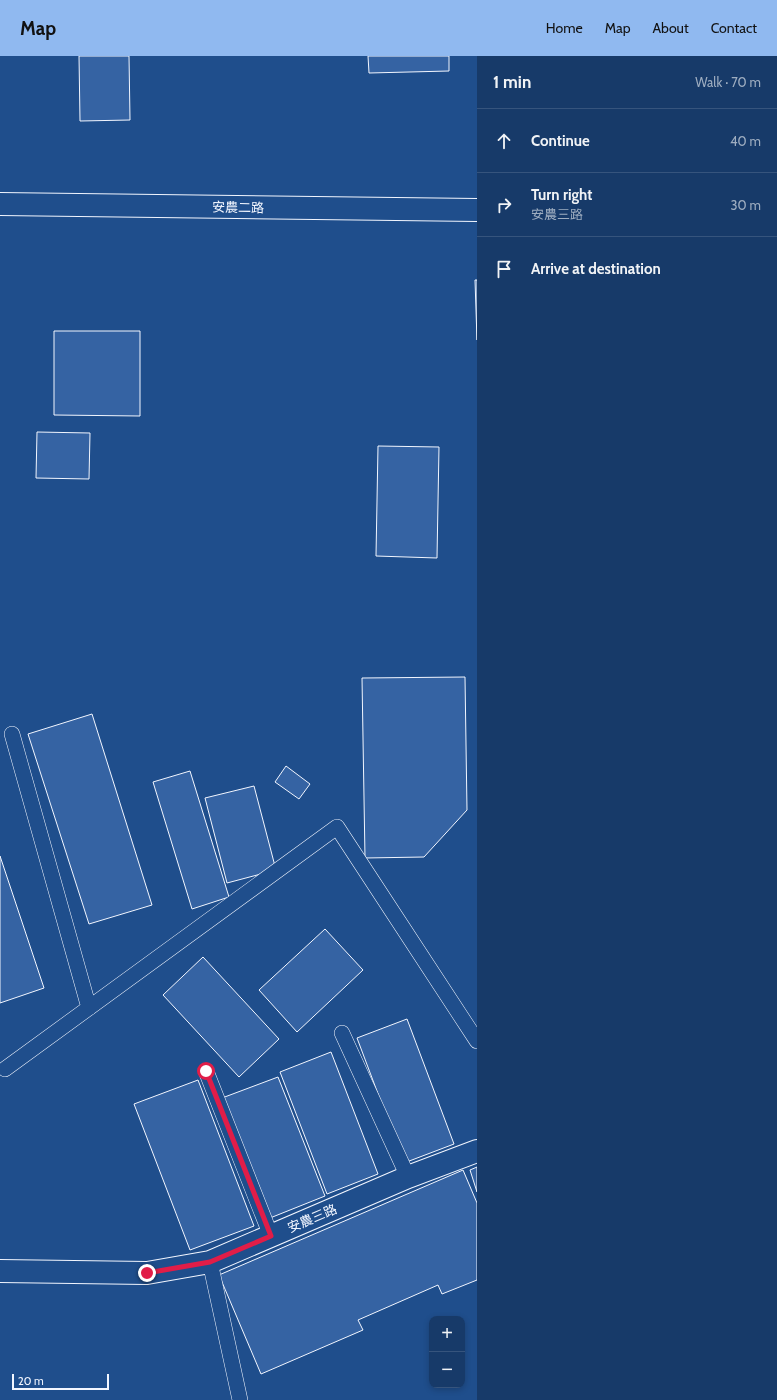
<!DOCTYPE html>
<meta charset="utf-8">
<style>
body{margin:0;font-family:Cabin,"Noto Sans TC",sans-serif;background:#20416f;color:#f1f3f6}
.controls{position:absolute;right:12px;bottom:12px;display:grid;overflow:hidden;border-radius:8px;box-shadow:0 2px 6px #0003}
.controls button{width:36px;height:36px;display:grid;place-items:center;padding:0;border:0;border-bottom:1px solid #36547d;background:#173a69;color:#f1f3f6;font:20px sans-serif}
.scale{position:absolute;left:12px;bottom:10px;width:97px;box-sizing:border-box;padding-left:4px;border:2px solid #f2f6ff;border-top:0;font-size:11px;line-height:14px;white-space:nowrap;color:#f2f6ff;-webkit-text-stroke:3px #1f4e8c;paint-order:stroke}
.stop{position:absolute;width:12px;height:12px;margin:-9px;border:3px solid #e11d48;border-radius:50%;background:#fff}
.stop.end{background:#e11d48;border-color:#fff;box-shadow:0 1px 4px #0008}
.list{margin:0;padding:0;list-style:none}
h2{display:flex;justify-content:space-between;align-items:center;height:52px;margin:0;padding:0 16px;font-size:17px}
h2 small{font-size:13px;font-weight:400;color:#9eadc0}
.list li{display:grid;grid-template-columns:26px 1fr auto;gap:12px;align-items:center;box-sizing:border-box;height:64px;padding:0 16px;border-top:1px solid #36547d}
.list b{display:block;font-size:15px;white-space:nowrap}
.list p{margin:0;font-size:13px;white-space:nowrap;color:#9eadc0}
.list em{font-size:13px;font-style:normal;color:#9eadc0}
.icon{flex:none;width:22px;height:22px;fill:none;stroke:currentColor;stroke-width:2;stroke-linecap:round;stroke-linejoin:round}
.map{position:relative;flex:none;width:477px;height:1344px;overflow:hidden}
header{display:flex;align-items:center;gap:24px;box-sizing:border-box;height:56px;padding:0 20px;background:#90b9f0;color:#111}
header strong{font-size:19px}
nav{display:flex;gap:22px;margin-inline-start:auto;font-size:14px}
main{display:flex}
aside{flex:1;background:#173a69}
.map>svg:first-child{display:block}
.building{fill:#3563a3;stroke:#f2f6ff}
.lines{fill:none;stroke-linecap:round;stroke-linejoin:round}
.lane-casing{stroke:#f2f6ff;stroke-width:16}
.street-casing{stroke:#f2f6ff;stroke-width:24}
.lane{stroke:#1f4e8c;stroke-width:15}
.street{stroke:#1f4e8c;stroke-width:22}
.route{stroke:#e11d48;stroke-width:5}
.labels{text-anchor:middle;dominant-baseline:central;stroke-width:3;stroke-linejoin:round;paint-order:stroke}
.street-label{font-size:13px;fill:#f2f6ff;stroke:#1f4e8c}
</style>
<header>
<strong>Map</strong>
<nav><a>Home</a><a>Map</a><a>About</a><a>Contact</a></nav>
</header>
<main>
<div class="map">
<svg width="477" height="1344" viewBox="0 0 477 1344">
<rect width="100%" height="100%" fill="#1f4e8c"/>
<path class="building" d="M79,0H129L130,64L80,65Z
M368,0H449V15L369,17Z
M475,224H477V284Z
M54,275H140V360L54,359Z
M37,376L90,377L89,423L36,422Z
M378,390L439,391L437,502L376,500Z
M465,621L467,754L424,801L365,802L362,622Z
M92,658L152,849L89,868L28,678Z
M286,710L310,728L299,743L275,726Z
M190,715L229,841L192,853L153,726Z
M254,730L276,814L227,827L205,742Z
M0,800L44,932L0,947Z
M325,873L363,914L297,976L259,934Z
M203,901L279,983L239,1021L163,939Z
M407,963L454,1088L404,1107L357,982Z
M331,996L378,1118L327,1138L280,1016Z
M278,1021L325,1140L270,1162L222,1042Z
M198,1024L254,1170L190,1194L134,1048Z
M477,1111V1136L470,1114Z
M463,1114L477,1147V1224L442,1238L438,1229L358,1264L363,1274L261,1318L219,1219Z"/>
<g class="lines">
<g class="lane-casing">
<path id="lane" d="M12,678L89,952
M342,977L408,1121
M5,1013L337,771L477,985
M206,1015L271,1180
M210,1206L240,1344"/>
</g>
<g class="street-casing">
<path id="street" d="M0,148L477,154
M0,1215L147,1217L210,1206L408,1121L477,1095"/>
</g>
<use href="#lane" class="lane"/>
<use href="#street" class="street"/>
</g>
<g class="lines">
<path class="route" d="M147,1217L210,1206L271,1180L206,1015"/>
</g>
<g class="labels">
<g class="street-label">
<text transform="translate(238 151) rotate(1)">安農二路</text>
<text transform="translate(312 1162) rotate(-23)">安農三路</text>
</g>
</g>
</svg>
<div class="controls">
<button>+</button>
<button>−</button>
</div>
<div class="scale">20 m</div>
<div class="stop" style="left:206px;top:1015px"></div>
<div class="stop end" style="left:147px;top:1217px"></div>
</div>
<aside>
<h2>1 min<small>Walk · 70 m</small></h2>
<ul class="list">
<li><svg class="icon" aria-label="ahead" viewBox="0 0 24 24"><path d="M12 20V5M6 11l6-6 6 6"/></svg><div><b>Continue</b></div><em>40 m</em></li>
<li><svg class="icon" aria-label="right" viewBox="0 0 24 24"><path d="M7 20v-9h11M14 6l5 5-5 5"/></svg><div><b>Turn right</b><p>安農三路</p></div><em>30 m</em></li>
<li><svg class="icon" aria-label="arrive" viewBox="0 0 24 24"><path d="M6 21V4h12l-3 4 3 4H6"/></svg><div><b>Arrive at destination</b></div></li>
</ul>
</aside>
</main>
